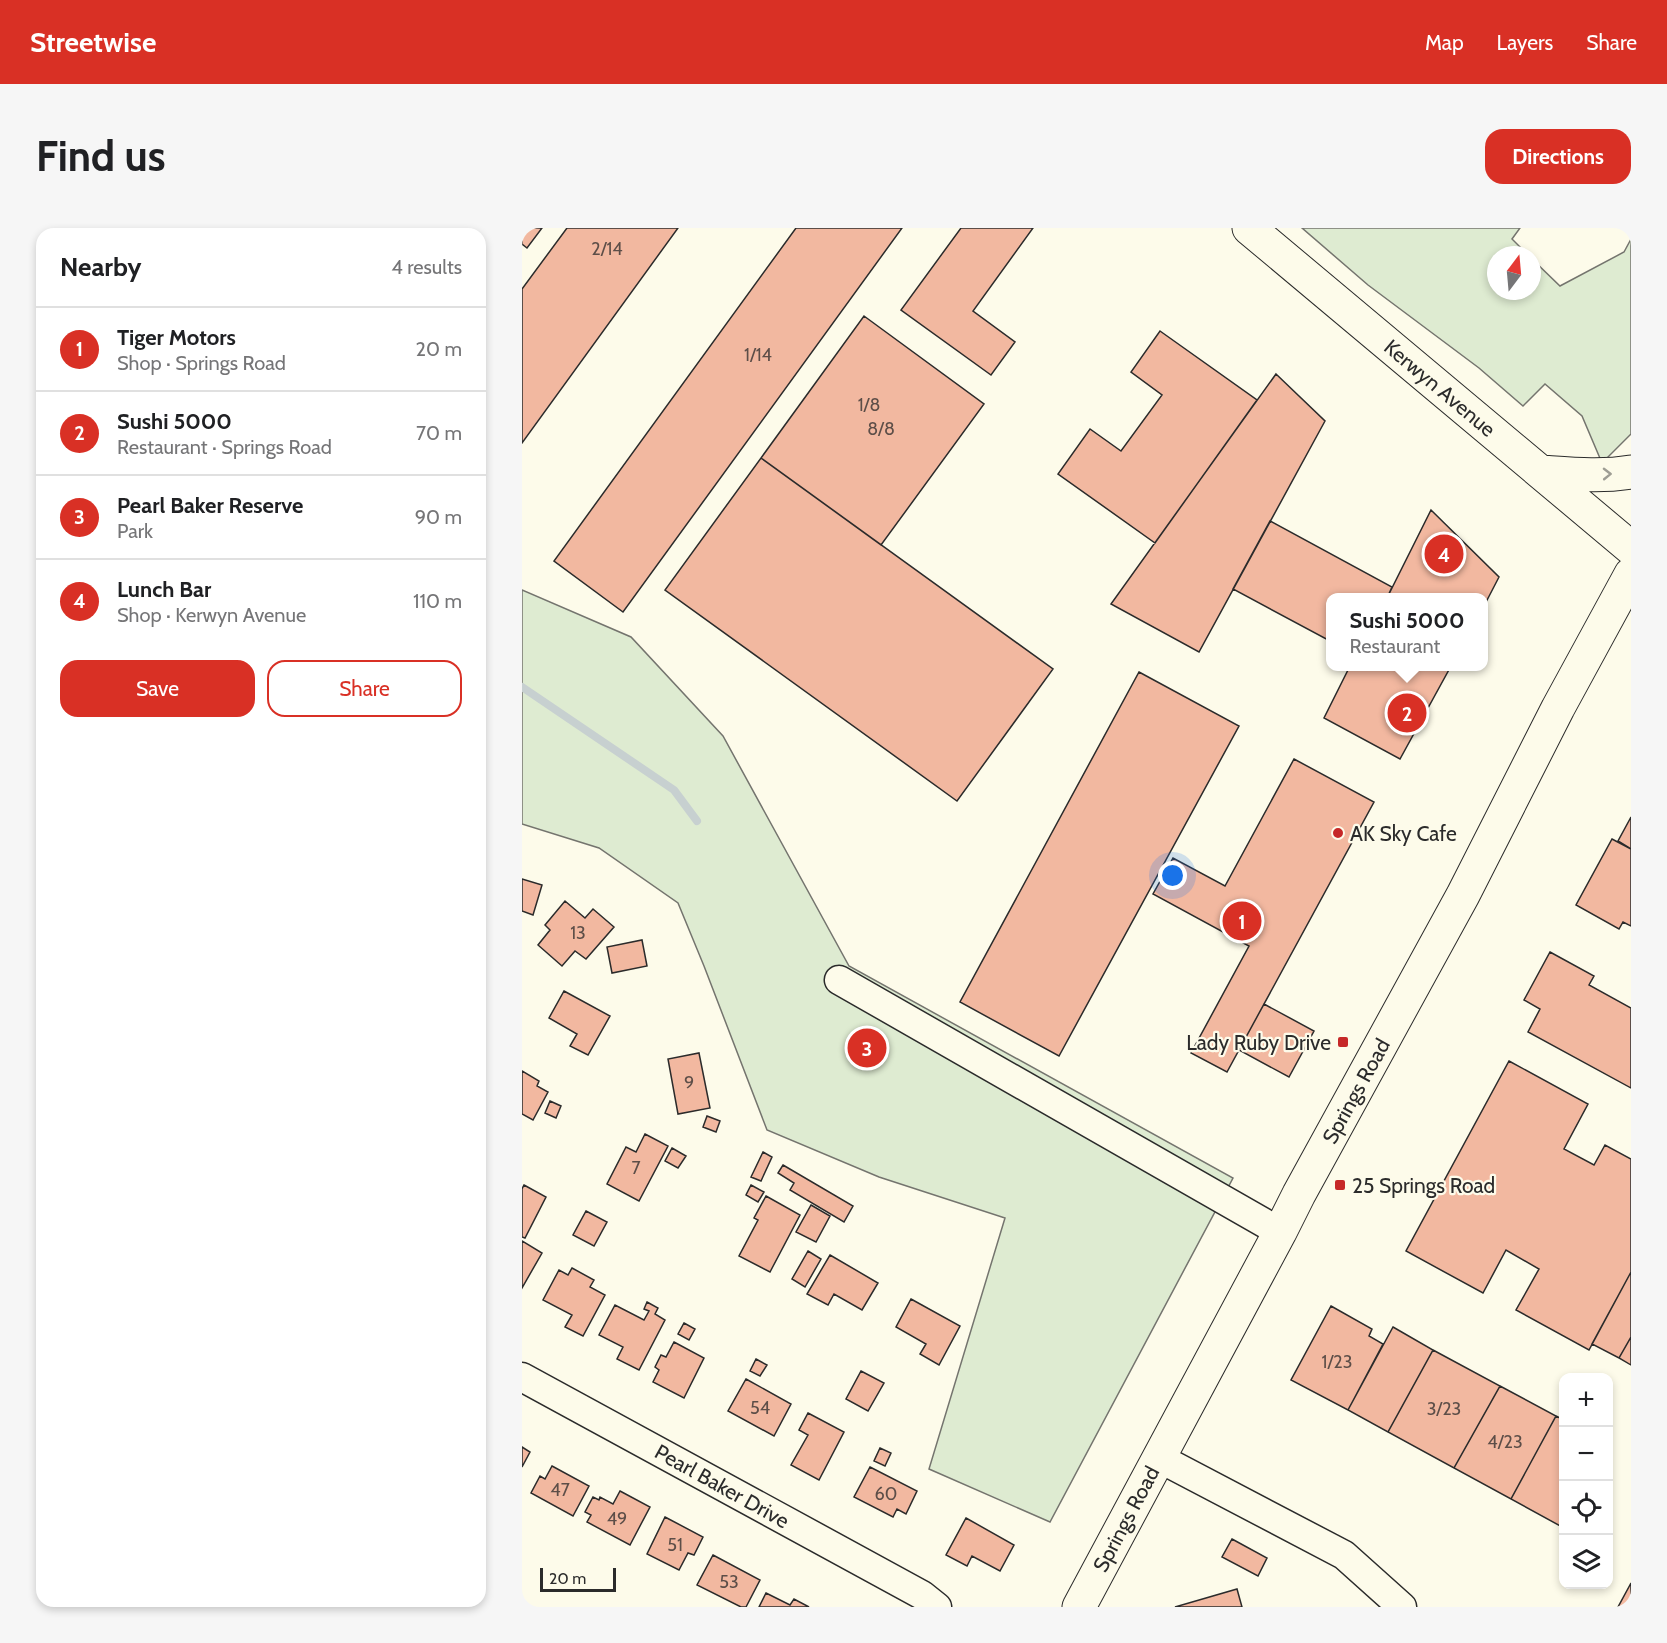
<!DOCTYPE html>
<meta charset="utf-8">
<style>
body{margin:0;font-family:Cabin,sans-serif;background:#f6f6f6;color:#202124}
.controls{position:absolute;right:18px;bottom:18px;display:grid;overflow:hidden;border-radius:12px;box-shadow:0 3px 9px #0003}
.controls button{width:54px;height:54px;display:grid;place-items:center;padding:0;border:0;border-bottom:2px solid #e0e0e0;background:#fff;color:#202124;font:30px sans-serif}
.compass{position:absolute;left:965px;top:18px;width:54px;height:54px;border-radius:50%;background:#fff;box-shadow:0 3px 9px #0003;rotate:16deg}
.scale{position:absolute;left:18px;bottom:15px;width:76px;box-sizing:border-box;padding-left:6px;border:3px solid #2b2b2b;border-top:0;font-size:16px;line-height:21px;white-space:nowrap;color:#2b2b2b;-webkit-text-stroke:4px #fdfbea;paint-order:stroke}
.you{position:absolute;left:651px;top:648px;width:21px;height:21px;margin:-15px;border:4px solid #fff;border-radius:50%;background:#1a73e8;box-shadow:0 0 0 9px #1a73e833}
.badge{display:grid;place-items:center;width:39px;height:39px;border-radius:50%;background:#d93025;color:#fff;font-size:20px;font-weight:700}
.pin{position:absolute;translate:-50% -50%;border:3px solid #fff;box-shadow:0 2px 6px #0006}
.popup{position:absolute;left:804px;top:365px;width:162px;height:78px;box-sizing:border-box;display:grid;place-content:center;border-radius:12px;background:#fff;filter:drop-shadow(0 2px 4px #0005);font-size:20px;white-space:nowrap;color:#757577}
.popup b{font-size:22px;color:#202124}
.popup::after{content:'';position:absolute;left:50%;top:100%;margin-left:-12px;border:12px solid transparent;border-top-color:#fff}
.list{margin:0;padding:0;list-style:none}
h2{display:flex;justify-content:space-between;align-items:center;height:78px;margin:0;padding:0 24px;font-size:26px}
h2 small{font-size:20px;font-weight:400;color:#757577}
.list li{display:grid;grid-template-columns:39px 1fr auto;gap:18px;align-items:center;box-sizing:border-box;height:84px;padding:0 24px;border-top:2px solid #e0e0e0}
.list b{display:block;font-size:22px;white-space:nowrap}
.list p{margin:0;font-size:20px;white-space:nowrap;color:#757577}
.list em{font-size:20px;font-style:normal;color:#757577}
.actions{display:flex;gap:12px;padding:18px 24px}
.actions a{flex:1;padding:14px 0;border:2px solid #d93025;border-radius:18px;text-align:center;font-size:21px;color:#d93025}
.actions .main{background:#d93025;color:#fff}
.icon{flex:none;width:33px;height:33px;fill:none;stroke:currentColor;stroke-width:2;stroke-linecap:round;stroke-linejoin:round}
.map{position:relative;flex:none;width:1109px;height:1379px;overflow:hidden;border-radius:18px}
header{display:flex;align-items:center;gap:36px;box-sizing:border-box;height:84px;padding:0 30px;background:#d93025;color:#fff}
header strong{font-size:28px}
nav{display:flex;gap:33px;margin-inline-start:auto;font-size:21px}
.intro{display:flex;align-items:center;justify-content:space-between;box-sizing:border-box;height:144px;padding:0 36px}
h1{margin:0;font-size:42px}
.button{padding:15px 27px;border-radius:18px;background:#d93025;color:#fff;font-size:21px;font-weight:700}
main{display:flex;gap:36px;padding:0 36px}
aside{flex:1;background:#fff;border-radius:18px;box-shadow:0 3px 9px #0003}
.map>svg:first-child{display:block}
.green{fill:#deebd1;stroke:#74746e;stroke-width:1.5}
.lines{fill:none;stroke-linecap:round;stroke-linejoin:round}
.stream{stroke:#c7d0d0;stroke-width:8}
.building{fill:#f2b8a0;stroke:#2b2b2b;stroke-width:1.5}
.minor-casing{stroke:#2b2b2b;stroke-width:31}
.major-casing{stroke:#2b2b2b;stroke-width:35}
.minor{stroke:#fdfbea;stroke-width:28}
.major{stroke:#fdfbea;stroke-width:33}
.oneway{stroke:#9e9d94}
.poi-dot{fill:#c62828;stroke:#fdfbea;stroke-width:2}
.labels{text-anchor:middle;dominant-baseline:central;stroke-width:4.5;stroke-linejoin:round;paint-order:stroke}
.number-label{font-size:18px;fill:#5d4e48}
.street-label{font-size:21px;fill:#2b2b2b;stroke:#fdfbea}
.poi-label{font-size:21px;fill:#2b2b2b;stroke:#fdfbea;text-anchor:start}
</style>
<header>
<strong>Streetwise</strong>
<nav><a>Map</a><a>Layers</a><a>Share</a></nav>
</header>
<div class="intro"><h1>Find us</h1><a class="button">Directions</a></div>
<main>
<aside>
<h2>Nearby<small>4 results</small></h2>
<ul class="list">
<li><span class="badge">1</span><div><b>Tiger Motors</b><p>Shop · Springs Road</p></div><em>20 m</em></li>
<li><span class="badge">2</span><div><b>Sushi 5000</b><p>Restaurant · Springs Road</p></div><em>70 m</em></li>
<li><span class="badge">3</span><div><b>Pearl Baker Reserve</b><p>Park</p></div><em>90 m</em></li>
<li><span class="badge">4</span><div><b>Lunch Bar</b><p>Shop · Kerwyn Avenue</p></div><em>110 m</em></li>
</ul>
<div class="actions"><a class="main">Save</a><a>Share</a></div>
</aside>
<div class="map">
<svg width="1109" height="1379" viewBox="0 0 1109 1379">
<rect width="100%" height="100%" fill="#fdfbea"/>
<path class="green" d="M780,0H998L990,11L1006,27H974V63H1010V31L1038,58L1102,24L1109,11V206L1080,235L1060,188L1023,156L1001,178L957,140L846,57Z
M0,362L109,409L201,508L327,738L711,950L528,1294L407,1241L483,990L357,949L245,902L182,738L156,675L77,620L0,596Z"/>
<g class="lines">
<path class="stream" d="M0,459L152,562L175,593"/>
</g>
<path class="building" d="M0,0H20L5,20L0,16Z
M45,0H156L0,215V61Z
M274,0H380L101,384L32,333Z
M439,0H511L451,83L493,114L469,147L379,82Z
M342,88L462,176L359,317L239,230Z
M638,103L735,172L633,315L536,246L568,201L599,223L640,167L609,144Z
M754,146L803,193L677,424L589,376Z
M239,230L531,441L435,573L143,362Z
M909,282L977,349L962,378V370H865Z
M748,293L870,359L865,370H808V413L711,361Z
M828,438H929L878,531L802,490Z
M617,444L717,498L537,828L438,774Z
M772,531L852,574L705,844L669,825L727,718L631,666L651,630L703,658Z
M1109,589V621L1096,613Z
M1090,611L1109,621V698L1101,694L1097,701L1054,677Z
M0,651L20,657L11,687L0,683Z
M43,673L63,690L71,681L92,699L64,731L53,723L40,738L16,717L28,702L23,697Z
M120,712L125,738L90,745L85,719Z
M1028,724L1072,748L1067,757L1109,780V860L1006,804L1018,781L1002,772Z
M42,763L88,788L66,827L48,818L55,806L27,790Z
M742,776L792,803L767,849L717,822Z
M177,825L188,880L156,886L146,831Z
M987,833L1066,876L1042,921L1072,937L1083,917L1109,931V1044L1067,1122L994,1082L1017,1041L984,1022L961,1065L884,1023Z
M0,843L17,853L15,858L26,864L11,892L0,886Z
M28,873L39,878L34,890L23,885Z
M185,888L198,893L194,904L181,899Z
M123,906L146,918L117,973L85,956L104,919L114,924Z
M150,920L164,928L156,940L143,933Z
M241,924L250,929L239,953L229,949Z
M261,937L331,978L322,994L268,962L272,955L256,945Z
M2,957L24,969L3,1010L0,1009V961Z
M229,957L242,964L236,974L224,967Z
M244,968L278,987L248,1044L217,1028L236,992L232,990Z
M289,977L308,988L294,1014L274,1004Z
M64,983L85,994L72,1018L51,1007Z
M0,1013L20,1025L0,1060Z
M286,1023L299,1031L283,1059L270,1051Z
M308,1027L356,1055L340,1082L312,1066L306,1077L285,1066Z
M50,1040L72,1052L68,1059L83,1067L61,1108L43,1099L50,1087L21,1072L37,1042L46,1047Z
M1109,1044V1109L1097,1130L1070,1116Z
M389,1071L438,1098L417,1137L398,1126L404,1116L374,1099Z
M125,1074L136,1080L133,1086L143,1092L117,1142L95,1131L101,1119L77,1107L93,1077L122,1092L127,1083L122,1081Z
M809,1078L850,1101L847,1108L861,1116L826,1182L769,1152Z
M162,1095L173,1101L167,1112L156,1106Z
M871,1099L911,1122L866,1204L826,1182Z
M1109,1109V1137L1097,1130Z
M152,1114L182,1130L162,1170L131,1154L137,1142L133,1139L139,1127L144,1129Z
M911,1122L978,1158L932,1240L866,1204Z
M234,1131L245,1137L238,1148L228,1143Z
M339,1143L362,1155L346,1183L324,1171Z
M224,1151L269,1176L252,1208L206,1183Z
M978,1158L1034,1188L989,1271L932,1240Z
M286,1185L322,1204L297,1252L269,1237L286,1207L277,1202Z
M1034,1188L1042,1192V1300L989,1271Z
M0,1219L8,1224L0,1239Z
M358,1220L369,1225L363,1238L352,1233Z
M30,1238L67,1258L51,1288L9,1265L18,1248L23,1251Z
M348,1239L395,1263L384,1286L375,1281L371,1289L332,1269Z
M98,1263L128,1279L108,1317L65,1294L69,1287L63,1284L71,1269L77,1272L78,1269L91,1276Z
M143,1289L181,1309L172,1327L166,1325L157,1342L125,1326Z
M444,1290L492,1317L478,1343L450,1328L445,1338L424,1327Z
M710,1311L745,1330L736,1348L700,1329Z
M191,1327L238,1352L224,1379H219L175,1357Z
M1109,1355V1379H1096Z
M715,1361L720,1379H653Z
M244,1365L268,1377L272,1371L287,1379H237Z"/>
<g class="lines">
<g class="minor-casing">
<path id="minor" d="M317,752L758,1004
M0,1149L400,1367L415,1379
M637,1230L822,1327L880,1379"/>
</g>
<g class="major-casing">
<path id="major" d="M727,0L1109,320
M1019,244C1049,246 1079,249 1109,244
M557,1379L758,1004L777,966L941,667L1036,480L1109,346"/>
</g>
<use href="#minor" class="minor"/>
<use href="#major" class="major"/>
</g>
<defs><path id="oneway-chevron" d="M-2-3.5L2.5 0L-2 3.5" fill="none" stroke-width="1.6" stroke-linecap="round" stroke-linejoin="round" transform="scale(1.5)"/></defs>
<use class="oneway" href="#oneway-chevron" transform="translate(1085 246) rotate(-1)"/>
<g class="poi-dot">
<circle cx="816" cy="605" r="6"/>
<rect x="815" y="808" width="12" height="12" rx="3"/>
<rect x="812" y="951" width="12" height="12" rx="3"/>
</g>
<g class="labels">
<g class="number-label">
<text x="85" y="21">2/14</text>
<text x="236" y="127">1/14</text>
<text x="347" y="177">1/8</text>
<text x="359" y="201">8/8</text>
<text x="56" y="705">13</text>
<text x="167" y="855">9</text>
<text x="114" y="940">7</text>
<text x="815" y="1134">1/23</text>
<text x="238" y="1180">54</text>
<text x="922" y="1181">3/23</text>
<text x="983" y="1214">4/23</text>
<text x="38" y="1262">47</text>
<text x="364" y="1266">60</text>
<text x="95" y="1291">49</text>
<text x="153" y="1317">51</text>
<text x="207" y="1354">53</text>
</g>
<g class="street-label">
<text transform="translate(918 160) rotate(40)">Kerwyn Avenue</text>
<text transform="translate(834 863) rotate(-61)">Springs Road</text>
<text transform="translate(200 1258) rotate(29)">Pearl Baker Drive</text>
<text transform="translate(604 1291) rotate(-62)">Springs Road</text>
</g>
<g class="poi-label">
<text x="828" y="605">AK Sky Cafe</text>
<text x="809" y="814" text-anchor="end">Lady Ruby Drive</text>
<text x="830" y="957">25 Springs Road</text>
</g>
</g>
</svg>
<div class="controls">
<button>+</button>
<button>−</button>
<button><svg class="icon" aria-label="locate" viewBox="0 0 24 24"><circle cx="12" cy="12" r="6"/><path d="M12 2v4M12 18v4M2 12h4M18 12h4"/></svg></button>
<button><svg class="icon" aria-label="layers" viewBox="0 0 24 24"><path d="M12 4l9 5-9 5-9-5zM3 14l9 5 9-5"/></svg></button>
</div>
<svg class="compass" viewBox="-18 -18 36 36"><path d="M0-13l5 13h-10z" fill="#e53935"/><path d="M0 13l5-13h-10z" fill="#757577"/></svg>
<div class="scale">20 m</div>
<div class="you"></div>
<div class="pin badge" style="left:720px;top:693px">1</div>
<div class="pin badge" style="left:885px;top:485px">2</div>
<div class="popup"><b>Sushi 5000</b>Restaurant</div>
<div class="pin badge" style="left:345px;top:820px">3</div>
<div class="pin badge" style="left:922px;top:326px">4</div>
</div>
</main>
